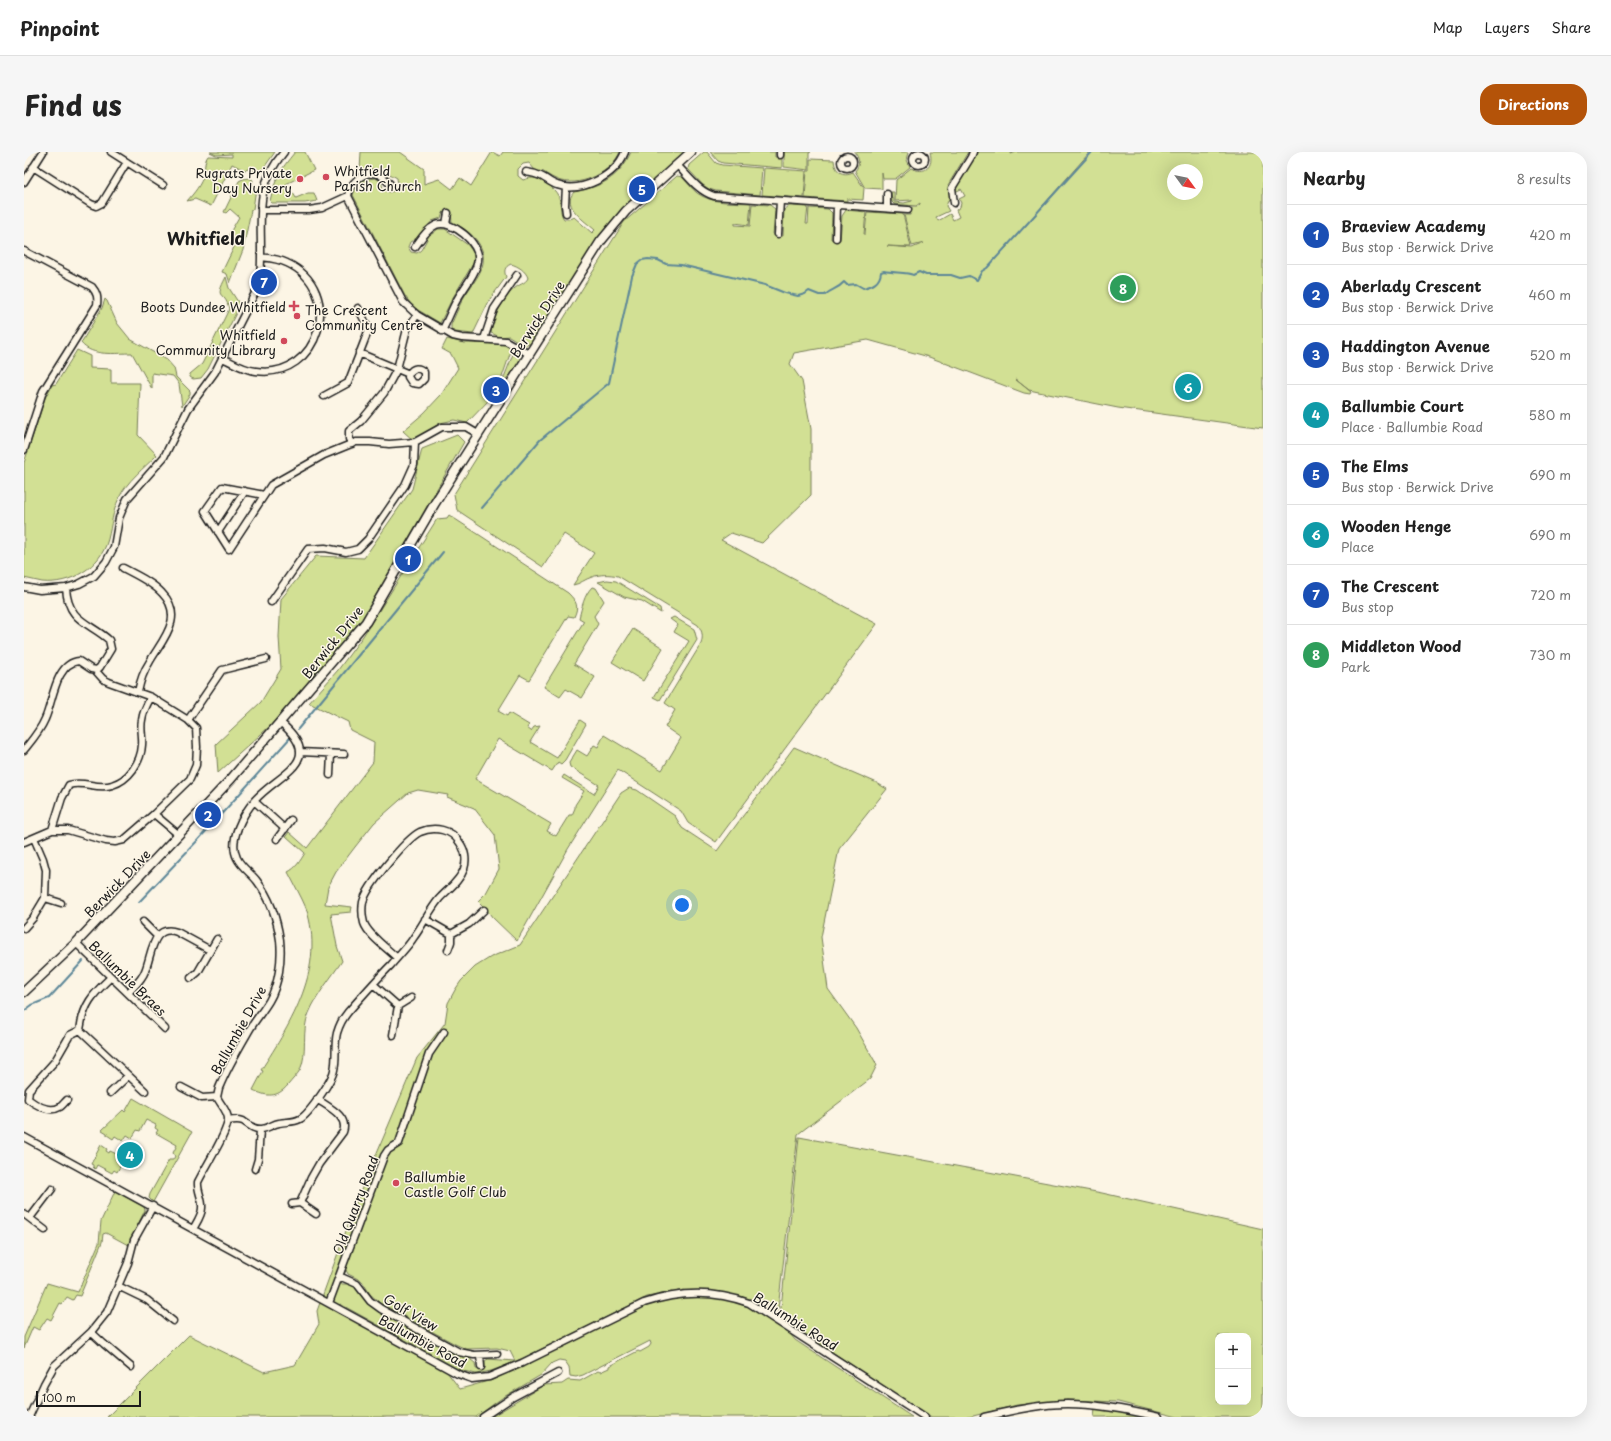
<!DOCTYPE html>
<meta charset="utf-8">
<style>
body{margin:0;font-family:"Playpen Sans",sans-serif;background:#f6f6f6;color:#222}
.controls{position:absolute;right:12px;bottom:12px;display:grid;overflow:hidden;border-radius:8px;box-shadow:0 4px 16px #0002}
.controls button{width:36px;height:36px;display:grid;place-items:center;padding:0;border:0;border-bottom:1px solid #e0e0e0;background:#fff;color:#222;font:20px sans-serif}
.compass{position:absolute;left:1143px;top:12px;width:36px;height:36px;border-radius:50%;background:#fff;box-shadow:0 4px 16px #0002;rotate:123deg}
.scale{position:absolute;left:12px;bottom:10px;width:105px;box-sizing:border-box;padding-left:4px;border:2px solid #1c1c1c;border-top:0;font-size:11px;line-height:14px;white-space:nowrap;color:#1c1c1c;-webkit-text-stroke:3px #fcf5e5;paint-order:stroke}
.you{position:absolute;left:658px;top:753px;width:14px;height:14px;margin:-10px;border:3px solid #fff;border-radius:50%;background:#1a73e8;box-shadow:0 0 0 6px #1a73e833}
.badge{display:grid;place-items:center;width:26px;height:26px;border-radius:50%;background:#b45309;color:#fff;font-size:13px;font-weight:700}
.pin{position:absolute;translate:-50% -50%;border:2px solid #fff;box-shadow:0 1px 4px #0006}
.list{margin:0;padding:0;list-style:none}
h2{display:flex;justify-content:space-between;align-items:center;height:52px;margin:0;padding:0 16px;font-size:17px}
h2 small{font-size:13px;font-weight:400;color:#767676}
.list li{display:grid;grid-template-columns:26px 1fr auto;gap:12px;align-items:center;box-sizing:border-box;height:60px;padding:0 16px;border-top:1px solid #e0e0e0}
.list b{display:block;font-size:15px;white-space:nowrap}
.list p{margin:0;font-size:13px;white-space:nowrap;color:#767676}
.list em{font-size:13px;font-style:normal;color:#767676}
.map{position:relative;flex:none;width:1239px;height:1265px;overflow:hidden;border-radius:16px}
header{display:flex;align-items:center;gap:24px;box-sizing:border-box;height:56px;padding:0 20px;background:#fff;border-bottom:1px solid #e0e0e0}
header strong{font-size:19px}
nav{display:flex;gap:22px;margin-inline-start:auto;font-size:14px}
.intro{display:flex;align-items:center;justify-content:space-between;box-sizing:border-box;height:96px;padding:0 24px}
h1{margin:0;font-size:28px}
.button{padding:10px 18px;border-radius:16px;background:#b45309;color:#fff;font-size:14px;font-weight:700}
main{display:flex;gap:24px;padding:0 24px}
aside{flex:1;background:#fff;border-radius:16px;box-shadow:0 4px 16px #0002}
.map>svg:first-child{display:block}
.green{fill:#d2e094;stroke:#777e58;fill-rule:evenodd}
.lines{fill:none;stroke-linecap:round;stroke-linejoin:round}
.stream{stroke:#5d8798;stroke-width:2}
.minor-casing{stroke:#1c1c1c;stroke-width:9}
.tertiary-casing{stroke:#1c1c1c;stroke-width:11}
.minor{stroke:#fcf5e5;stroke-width:6}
.tertiary{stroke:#fcf5e5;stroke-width:8}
.poi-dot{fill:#d1495b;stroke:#fcf5e5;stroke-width:1.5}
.labels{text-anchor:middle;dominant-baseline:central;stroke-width:3;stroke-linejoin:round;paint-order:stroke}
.poi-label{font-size:13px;fill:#1c1c1c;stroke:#fcf5e5;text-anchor:start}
.street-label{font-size:13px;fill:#1c1c1c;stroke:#fcf5e5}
.district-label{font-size:17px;font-weight:bold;fill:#1c1c1c;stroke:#fcf5e5}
</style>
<header>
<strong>Pinpoint</strong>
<nav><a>Map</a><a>Layers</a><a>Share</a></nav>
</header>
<div class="intro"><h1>Find us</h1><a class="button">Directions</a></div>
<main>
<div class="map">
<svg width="1239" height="1265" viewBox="0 0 1239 1265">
<rect width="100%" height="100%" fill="#fcf5e5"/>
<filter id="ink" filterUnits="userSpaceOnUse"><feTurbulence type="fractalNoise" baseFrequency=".025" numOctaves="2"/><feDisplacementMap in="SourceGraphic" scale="8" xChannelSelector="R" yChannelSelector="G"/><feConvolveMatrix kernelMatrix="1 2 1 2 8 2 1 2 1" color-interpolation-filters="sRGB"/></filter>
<g filter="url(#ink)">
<path class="green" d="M186,0H251L239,17L233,20L225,17L220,18L208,12L187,54L171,47L163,49C170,41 177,33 180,22C181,17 180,9 184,4L208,5V2L192,3Z
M271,0H281L290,18L262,32L267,40L269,41L272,46L284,41H290L293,49L281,51H248L246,49C251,27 256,18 271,0Z
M337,0H376L400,17V32L415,27L428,37L436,26L447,34L468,0L476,4L479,0H596C587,20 560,34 537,29C530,27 524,23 518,19L517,21L511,18L505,11L499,12L494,17V24L499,28C502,27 505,26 508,26C519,26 534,38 536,49C537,55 536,62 540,67H545L550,65L568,81L571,78C561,69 537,54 550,40C577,35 595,26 607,0H661L597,59L579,79L507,191L501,194L485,184L476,185L467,181C468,169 480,144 490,137C495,132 501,132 504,126C502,119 494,114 487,112C480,115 480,119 482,125L466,147L449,182L431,180L427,177V173C431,164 435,154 440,145C446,135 455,125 458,115C465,94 445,78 428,70L427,60L423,58L419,61L417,66L408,69L396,84L386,90L384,95L387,100L393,101L397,98L406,82H408L414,77H421L444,93L450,102V110L428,147L416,171L389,155L381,144L329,43L332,36L338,28L351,26L357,29L359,37L365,40L371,39L374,33L373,26C360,18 351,17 336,19Z
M680,0H683L692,11L698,13L738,16L736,43L692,39L685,37L679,33L664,17L665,13Z
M686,0H751V5H758V16L699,11L694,9Z
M760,0H787L785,1V18L760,15Z
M830,0H885L883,8L886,15L871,27H859L858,21V37L841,36L831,19C836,13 836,6 830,0Z
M906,0H944L924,33L926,35V44L922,54L925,59L912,65L914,69L926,62L929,68L935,65L932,58L936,55L937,51L935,47L941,44L937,37L931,40C935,25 948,15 952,0H989L987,1V2L993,0H1066L978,100L1068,0H1239V276L1094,256L1034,244L1005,238L991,227L1007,240L1006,242L1000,241L905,205L844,188L770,201L766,212L778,229L787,277V343L738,391L707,381L697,388L853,472L692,690L664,671L657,659L594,618L544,697L493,789L468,765L463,758L454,749L462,741L475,717L471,683L450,656L423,645L424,643L394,638L384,641L350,671L331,695L312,720L304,735L301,752L328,755L327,760L307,762L313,794L318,809C307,826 293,842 285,861C277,877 284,902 276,918C273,923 268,928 264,933C253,946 243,945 229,938L239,919L237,918C268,870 302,815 282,756C277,744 270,732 264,720C272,716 276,709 281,701L262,684L265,680L283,696L349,610L350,590L326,578L324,570L285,551L314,518L339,484L413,367L423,366L425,363L544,441C553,450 555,454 550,465L544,464L505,528L496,523L474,559L483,564L485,561L505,573L503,576L507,579L510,575L516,574L506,590L533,606L556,568L562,572L541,608L537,612L534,610L528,619L474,587L451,627L527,672L523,679L532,684L545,663H548L551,656V653L560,639L538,626L540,623L570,642L575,633L546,615L545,611L553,598L563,604L570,593L574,595L580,583L638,618L657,586L641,575L651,558L641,551L677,492C679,485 679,480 674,473L594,424C585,422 576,422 568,425C561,427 556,432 549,433L570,401L540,382L519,415L433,358L430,342L600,70L653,24L658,25C663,30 668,37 673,41C688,52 709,50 727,51L725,73L711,71V73L726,74L728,52L746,53L751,57L749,83L759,84L760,58L765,54L784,55L782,72H784L785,56L804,57L808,61L807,87L816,88L818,64L822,58L842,60L840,82H841L843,60L879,62L887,95L863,94L888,96L900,91L888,94L880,63H886L887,55H893L896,52V51L892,54L870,52L868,50L867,40H870V50L880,51L888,49V48L871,49L872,28L887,16C901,23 910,15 906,0ZM1149,18H1173V42H1149Z
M786,7L810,8C811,19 818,25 829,20L840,36L839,48L823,47V49L781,46L783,19H786Z
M740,16L782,19L780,46L738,43Z
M225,26L229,28L228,32L232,36L229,57L227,58L219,98L206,131L203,122L198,120L212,91L210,87L204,84L215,65L206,57L202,61L200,60L215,29L219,27Z
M202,125L205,136L216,153L184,217L177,226L169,227L166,225V222L178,212L205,157C201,137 189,150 202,125Z
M81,147L83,149L93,171L106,187L143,208L150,216L152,225L166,239V242L158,254L155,232L149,224L128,221V237L108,201C92,201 68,205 57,191L78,156Z
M423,187L440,191L481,192L488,196L477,228L468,238L465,248L443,271L430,268L416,271L390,289L379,279L400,261L417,243L434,216L427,202L418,197Z
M491,197C504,206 487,222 480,229L479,228Z
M53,198L66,204V216L87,217V231H116L114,283L133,303C121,315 102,330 95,346C88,361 88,372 84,387C77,415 46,433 18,430C12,429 6,427 0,426V311L21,246L28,233L32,232Z
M433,283L440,290L338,467L246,574L194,621L192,592L237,550L257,517L255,485L257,447L292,404L340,406L388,337L398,297Z
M583,428L592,429L636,456L637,461L618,449L600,445L574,430Z
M568,435L572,436L580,449L570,464L574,472L550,512L571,525L558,546L542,537L536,545L520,535L560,469L555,466C558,455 560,443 568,435Z
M650,465L670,477L673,488L636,548L630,545L665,489L650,480L654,473L646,467Z
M609,477L639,496L619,529L588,510Z
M770,595L851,630L863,637L815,697L797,785L804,837L832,876L853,913L846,927L774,982L753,1166L771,1188L888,1265H467L520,1233L538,1232L544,1228L556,1229L574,1219L576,1220L585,1216V1214L614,1199L616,1200L625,1195L627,1192L626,1189L559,1223L552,1225L546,1224L545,1215L541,1209L535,1208L528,1211L517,1223L478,1246L452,1265H83L165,1183L240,1220L271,1213L295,1172L293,1159L335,1043L393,906L421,871L424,851L431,838L437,829L451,815L467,805L496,793L597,641L605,636L613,638L651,664L658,676L693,699ZM322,1118L324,1122L338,1129L346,1142L356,1151L431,1192L442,1197L473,1196L486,1199L491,1209L464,1207L461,1209V1216L452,1217L451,1211L447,1208V1206L439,1205L430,1201L354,1159C343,1150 336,1137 324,1131V1132H317ZM648,1140L650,1145L622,1153L543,1193L468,1228L436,1237L420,1216L312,1158L316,1152L436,1218L452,1222L467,1219L491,1210L623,1145Z
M109,946L168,980L129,1050L125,1046L126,1042L145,1008H149L151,1004L149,1001L153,993L132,981L134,978L131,976L132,973L122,968L116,979L113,978L108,986L103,983L99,989L91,984L89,987L83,983V981L78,978L99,958L101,960Z
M775,985L1078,1041L1239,1077V1265H1154L1094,1250L1044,1248L993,1253L945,1265H908L901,1262L756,1165ZM1194,1184H1224V1250H1194Z
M77,993L83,997L82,999L85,1001L86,999L101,1006L93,1020L90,1018L88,1021L73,1013L71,1017L69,1015V1013L67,1012Z
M91,1039L120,1055L121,1058L104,1093L82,1081L79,1082L78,1090L56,1144L52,1143L49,1148L43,1145L38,1152L36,1151L27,1168L23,1166L15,1178L9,1175L0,1196V1185L23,1131L54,1140L75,1091L77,1069Z
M1071,1256L1122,1265H1070Z"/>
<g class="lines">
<path class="stream" d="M458,356L516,288L585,231L608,124L613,112L618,108L624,107L634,108L642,112L657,113L741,133L761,141L774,144L781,142L785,139L795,143H801C807,137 813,138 820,130L823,133L832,132L839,136C848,134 856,131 857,120L860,119C869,121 884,120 889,123L895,120L902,123H927L936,126L945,124L953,128L958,119L963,116L1068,0
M274,577L419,400
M115,750L174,688L266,586
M0,859L8,853L25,846L59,809"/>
<g class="minor-casing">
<path id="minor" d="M87,0L139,33
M889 7a6 6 0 1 1 12 0a6 6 0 1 1-12 0Z
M756,3V0
M817 10a6 6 0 1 1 12 0a6 6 0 1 1-12 0Z
M653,13C665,25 674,39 690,44L884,58
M9,15L67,52L72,54L78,51L103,10
M502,20C506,21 510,21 514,23C521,25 526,31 533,33C558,42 592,23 601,0
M0,30L19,0
M366,32C363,29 359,24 354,22C339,18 326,31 324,44L379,150L393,163L429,184L438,186L482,189L505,202
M542,35L541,53L542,61
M930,51L928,36L947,5L949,0
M863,56V42
M237,58H285L298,56L324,44
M422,72L424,61
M754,82L756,49
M812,86L813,53
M391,95C397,87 403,77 412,73C428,67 457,92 454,108C452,122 441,134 434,146C428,156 424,168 418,179
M0,99L68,135C73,141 74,145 73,153L19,239L0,298
M460,187L470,157L493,123
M335,201L385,222L384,225L388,231L395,232L400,227V220C395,215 389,215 385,222
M199,206C209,211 220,218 232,219C296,228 322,138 263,111C255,107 246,106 237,105
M300,244L324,231L345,177L334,156
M328,292L325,287V279L337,269L360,241L373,217L383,177L393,163
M240,343L198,335L181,359L205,397L247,333L300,303L332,290H346L365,292L391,290L418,275H442L454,282
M194,380L221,339
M99,416C112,423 128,430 138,441C162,466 137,489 125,511C119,520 116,530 114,540
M0,435L16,438L42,436L55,432L70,424L82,410L90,395L95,366L103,347L140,305L164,257L191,220L232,139C237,126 237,114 237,100C237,59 232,33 260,0
M247,450L284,397L301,396L322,400L334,397L344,387L381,333L390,313L391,290
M164,568L198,518L242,507
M0,598C8,588 16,579 21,567C29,550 31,511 55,509L67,517L73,518L76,515L87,497L85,488C65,470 44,470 42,436
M276,600L320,602
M306,623L307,602
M230,649L261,677
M130,662L155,683
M28,678L38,646L45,633C59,628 74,638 88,633C105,628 117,610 118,593C119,585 116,576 118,568C119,560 123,552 127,545
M253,687L267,668
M0,690L28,678H44L82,689L91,690L100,688L130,662L166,627L172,613L173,595L172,576L164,568L127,545L85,530L79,527L71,518
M21,746L37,751
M401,767L427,782L445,772L460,758
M119,770L133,784
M0,776L9,766L21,746L22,718L19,707L10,686
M52,791L141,877
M424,798L427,790V782
M87,825C69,842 59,853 56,878L121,939
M167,826L174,820L193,787
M349,832L374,854
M104,841C110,834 118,828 121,819C128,803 128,771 153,780L186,798
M369,883L374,854L387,846
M157,935L178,946L193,945
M86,941L104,924
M43,948C41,950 38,954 36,955C26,961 12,953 4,947L5,938L31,909L46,883L56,878
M204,969C209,968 214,967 219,969C225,973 230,978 238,977C245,976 249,972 255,971C262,969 269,971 276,967C285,962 308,929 310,918C313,906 310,893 313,881C315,874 319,866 324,860C338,844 352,828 367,813C374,804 384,795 390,785C399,773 405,759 415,747C423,738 436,729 440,717C443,708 441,698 436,691C428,677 410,674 396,680C382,687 343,734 339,750C338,756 338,764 340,771C344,783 363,796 373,806
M0,985L434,1222L448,1227L465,1225L498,1211L620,1151C655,1139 690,1138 725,1151L901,1265
M231,1017L234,1007L236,978
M276,1051L287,1026L295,1012L319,980C325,964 304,955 293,947
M268,1052L276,1051L292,1062
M0,1062L21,1078
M6,1066L28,1037
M169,1077C173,1070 178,1063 178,1056C179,1047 173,1039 174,1030C181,1015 204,981 204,967C204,959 196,952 193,945L195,936C203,916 215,896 226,877C232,867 239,859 245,849C255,832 258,807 256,788C253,767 246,746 233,729C227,721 217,715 213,706C204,688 219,662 231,648C256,620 303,610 256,570
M315,1124L333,1132L346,1149L357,1157L435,1200L450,1203L473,1202
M94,1134L123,1148L149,1169
M305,1151L360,1004L364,998L375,991L405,902L420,880
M67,1180L80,1192L107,1215
M456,1203L457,1215
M5,1265L20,1232L30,1214L67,1180L83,1160L104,1111L110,1088L129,1054
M459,1265L489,1245L534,1221
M960,1265C987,1259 1015,1252 1043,1252C1074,1252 1105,1258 1135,1265"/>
</g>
<g class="tertiary-casing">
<path id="tertiary" d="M0,840L52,791L207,627L342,470L411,351L577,89L602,59L667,0"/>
</g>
<use href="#minor" class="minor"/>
<use href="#tertiary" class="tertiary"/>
</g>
</g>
<g class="poi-dot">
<circle cx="302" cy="25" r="4"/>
<circle cx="276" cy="27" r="4"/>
<path d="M268 148h4v4h4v4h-4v4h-4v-4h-4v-4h4z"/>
<circle cx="273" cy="164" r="4"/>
<circle cx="260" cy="189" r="4"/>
<circle cx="372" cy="1031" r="4"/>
</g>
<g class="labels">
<g class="poi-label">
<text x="310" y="18">Whitfield<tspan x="310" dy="15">Parish Church</tspan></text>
<text x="268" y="20" text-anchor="end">Rugrats Private<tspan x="268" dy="15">Day Nursery</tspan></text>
<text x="262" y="154" text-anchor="end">Boots Dundee Whitfield</text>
<text x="281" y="157">The Crescent<tspan x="281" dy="15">Community Centre</tspan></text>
<text x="252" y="182" text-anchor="end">Whitfield<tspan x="252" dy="15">Community Library</tspan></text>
<text x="380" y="1024">Ballumbie<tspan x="380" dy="15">Castle Golf Club</tspan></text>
</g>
<g class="street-label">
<text transform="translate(513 167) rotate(-57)">Berwick Drive</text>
<text transform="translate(308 490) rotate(-51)">Berwick Drive</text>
<text transform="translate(93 731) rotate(-46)">Berwick Drive</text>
<text transform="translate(104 826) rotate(44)">Ballumbie Braes</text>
<text transform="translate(214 878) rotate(-61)">Ballumbie Drive</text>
<text transform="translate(331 1053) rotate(-69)">Old Quarry Road</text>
<text transform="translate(387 1160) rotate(30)">Golf View</text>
<text transform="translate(772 1169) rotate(32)">Ballumbie Road</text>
<text transform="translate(399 1189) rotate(28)">Ballumbie Road</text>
</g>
<g class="district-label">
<text x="182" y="86">Whitfield</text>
</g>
</g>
</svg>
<div class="controls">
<button>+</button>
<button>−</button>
</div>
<svg class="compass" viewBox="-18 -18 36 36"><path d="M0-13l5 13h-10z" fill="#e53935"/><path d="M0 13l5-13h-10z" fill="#767676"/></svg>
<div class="scale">100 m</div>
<div class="you"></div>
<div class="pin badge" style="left:384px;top:407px;background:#1a4fb4">1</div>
<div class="pin badge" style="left:184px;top:663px;background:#1a4fb4">2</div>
<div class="pin badge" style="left:472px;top:238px;background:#1a4fb4">3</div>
<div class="pin badge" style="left:106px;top:1003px;background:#0f9aa8">4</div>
<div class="pin badge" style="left:618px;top:37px;background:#1a4fb4">5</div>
<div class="pin badge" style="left:1164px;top:235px;background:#0f9aa8">6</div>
<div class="pin badge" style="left:240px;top:130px;background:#1a4fb4">7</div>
<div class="pin badge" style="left:1099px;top:136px;background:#2e9e5b">8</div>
</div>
<aside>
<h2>Nearby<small>8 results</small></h2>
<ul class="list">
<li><span class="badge" style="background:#1a4fb4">1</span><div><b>Braeview Academy</b><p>Bus stop · Berwick Drive</p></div><em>420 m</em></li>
<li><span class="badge" style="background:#1a4fb4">2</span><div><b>Aberlady Crescent</b><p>Bus stop · Berwick Drive</p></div><em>460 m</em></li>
<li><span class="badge" style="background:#1a4fb4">3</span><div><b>Haddington Avenue</b><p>Bus stop · Berwick Drive</p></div><em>520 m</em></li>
<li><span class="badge" style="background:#0f9aa8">4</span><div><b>Ballumbie Court</b><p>Place · Ballumbie Road</p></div><em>580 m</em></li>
<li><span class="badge" style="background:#1a4fb4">5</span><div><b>The Elms</b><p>Bus stop · Berwick Drive</p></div><em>690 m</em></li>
<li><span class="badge" style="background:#0f9aa8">6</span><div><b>Wooden Henge</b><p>Place</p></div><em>690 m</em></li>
<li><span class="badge" style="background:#1a4fb4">7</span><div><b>The Crescent</b><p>Bus stop</p></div><em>720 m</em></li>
<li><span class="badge" style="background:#2e9e5b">8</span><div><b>Middleton Wood</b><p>Park</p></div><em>730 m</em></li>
</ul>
</aside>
</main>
